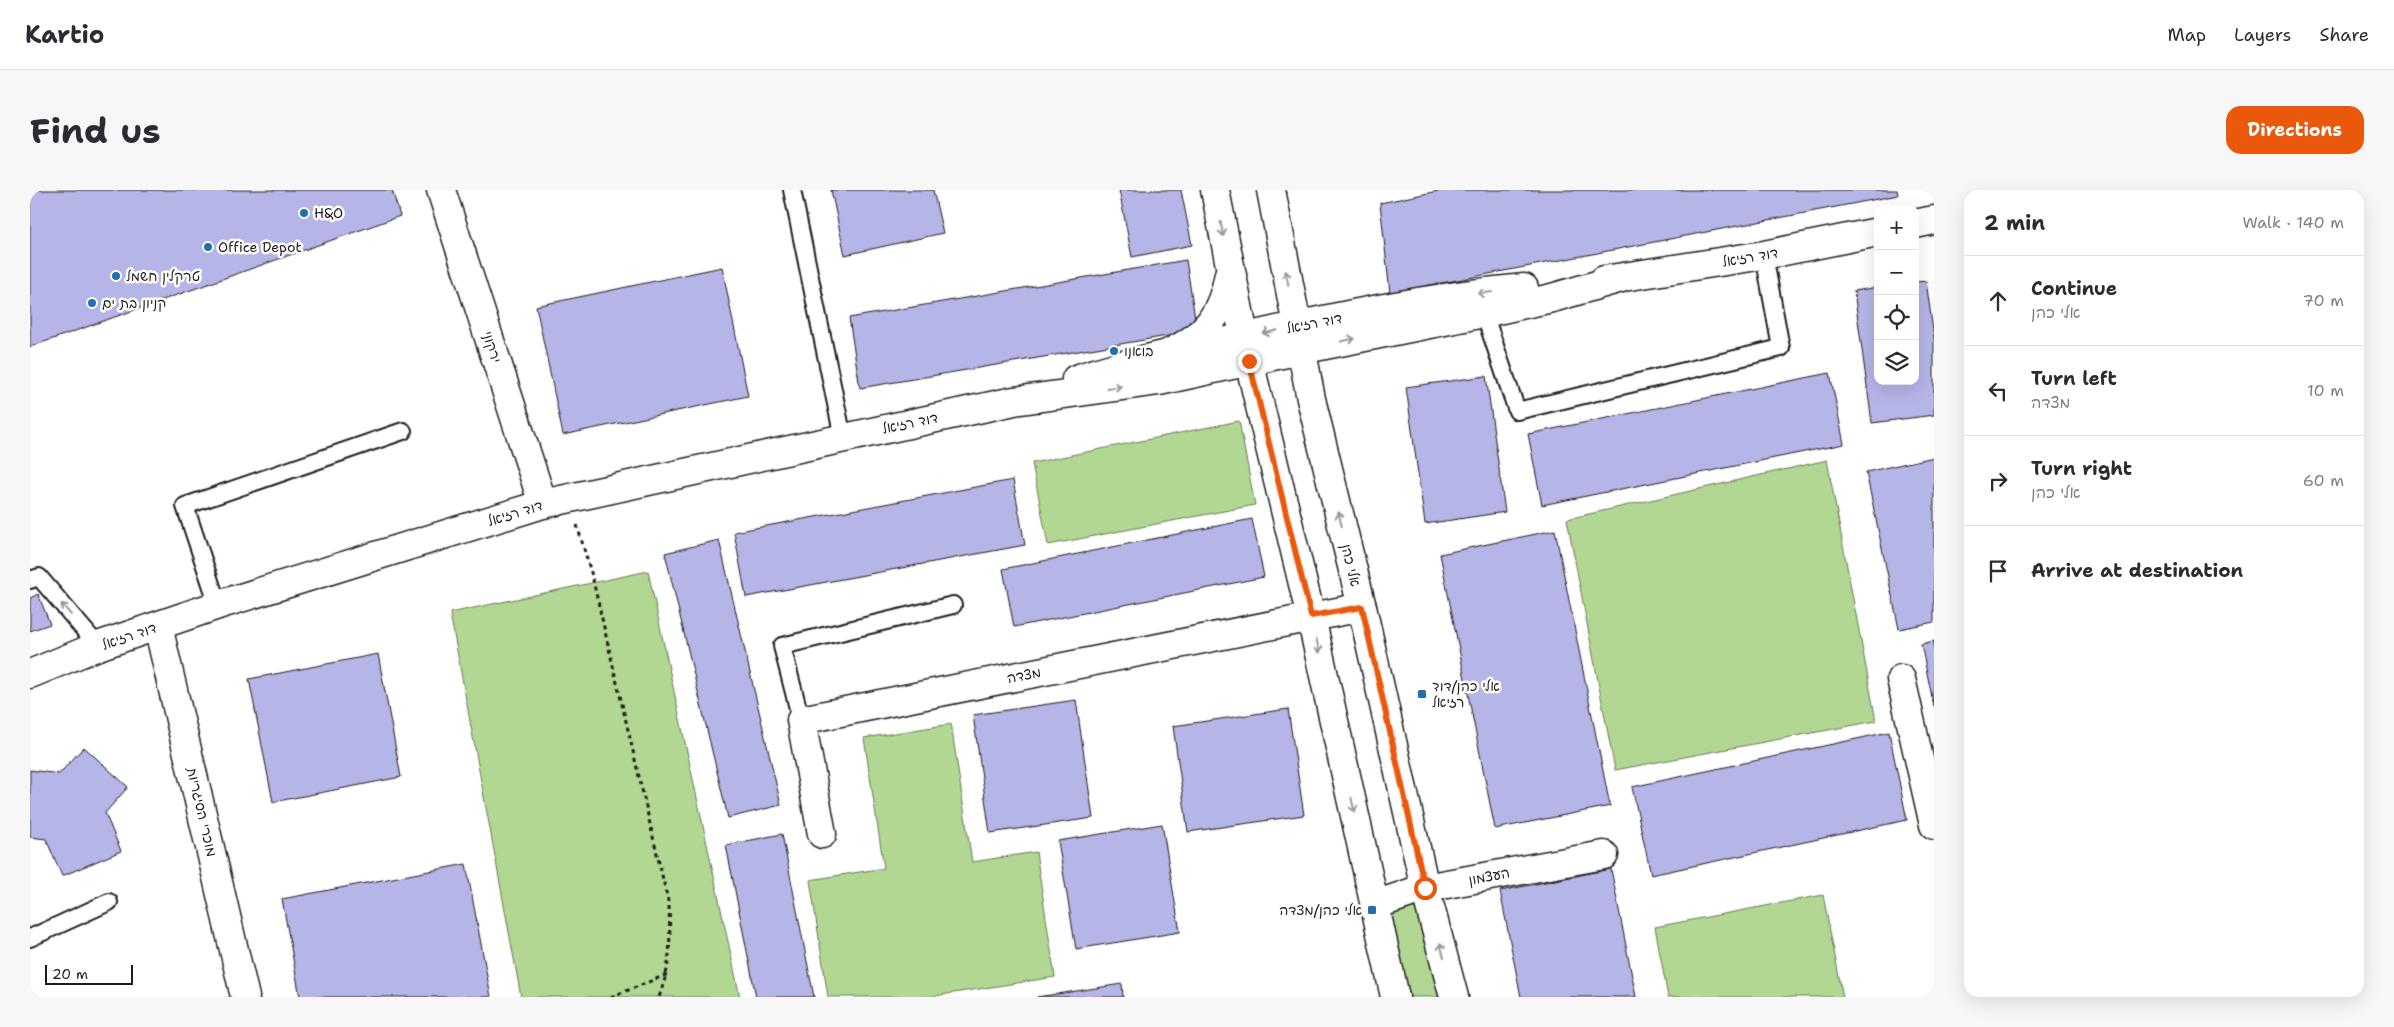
<!DOCTYPE html>
<meta charset="utf-8">
<style>
body{margin:0;font-family:"Shantell Sans","Playpen Sans Hebrew",sans-serif;background:#f7f7f7;color:#2b2b33}
.controls{position:absolute;right:15px;top:15px;display:grid;overflow:hidden;border-radius:10px;box-shadow:0 5px 20px #0002}
.controls button{width:45px;height:45px;display:grid;place-items:center;padding:0;border:0;border-bottom:1px solid #e1e1e2;background:#fff;color:#2b2b33;font:25px sans-serif}
.scale{position:absolute;left:15px;bottom:12px;width:88px;box-sizing:border-box;padding-left:5px;border:2px solid #1c1c1c;border-top:0;font-size:14px;line-height:18px;white-space:nowrap;color:#1c1c1c;-webkit-text-stroke:4px #fff;paint-order:stroke}
.stop{position:absolute;width:15px;height:15px;margin:-11px;border:4px solid #ea580c;border-radius:50%;background:#fff}
.stop.end{background:#ea580c;border-color:#fff;box-shadow:0 1px 5px #0008}
.list{margin:0;padding:0;list-style:none}
h2{display:flex;justify-content:space-between;align-items:center;height:65px;margin:0;padding:0 20px;font-size:21px}
h2 small{font-size:16px;font-weight:400;color:#7c7c81}
.list li{display:grid;grid-template-columns:32px 1fr auto;gap:15px;align-items:center;box-sizing:border-box;height:90px;padding:0 20px;border-top:1px solid #e1e1e2}
.list b{display:block;font-size:19px;white-space:nowrap}
.list p{margin:0;font-size:16px;white-space:nowrap;color:#7c7c81}
.list em{font-size:16px;font-style:normal;color:#7c7c81}
.icon{flex:none;width:28px;height:28px;fill:none;stroke:currentColor;stroke-width:2;stroke-linecap:round;stroke-linejoin:round}
.map{position:relative;flex:none;width:1904px;height:807px;overflow:hidden;border-radius:15px}
header{display:flex;align-items:center;gap:30px;box-sizing:border-box;height:70px;padding:0 25px;background:#fff;border-bottom:1px solid #e1e1e2}
header strong{font-size:24px}
nav{display:flex;gap:28px;margin-inline-start:auto;font-size:18px}
.intro{display:flex;align-items:center;justify-content:space-between;box-sizing:border-box;height:120px;padding:0 30px}
h1{margin:0;font-size:35px}
.button{padding:12px 22px;border-radius:15px;background:#ea580c;color:#fff;font-size:18px;font-weight:700}
main{display:flex;gap:30px;padding:0 30px}
aside{flex:1;background:#fff;border-radius:15px;box-shadow:0 5px 20px #0002}
.map>svg:first-child{display:block}
.green{fill:#b2d792;stroke:#677a57}
.building{fill:#b5b5e7;stroke:#1c1c1c}
.lines{fill:none;stroke-linecap:round;stroke-linejoin:round}
.service-casing{stroke:#1c1c1c;stroke-width:20}
.minor-casing{stroke:#1c1c1c;stroke-width:31}
.tertiary-casing{stroke:#1c1c1c;stroke-width:31}
.path{stroke:#1c1c1c;stroke-width:3;stroke-dasharray:4 4;stroke-linecap:butt}
.service{stroke:#fff;stroke-width:16}
.minor{stroke:#fff;stroke-width:28}
.tertiary{stroke:#fff;stroke-width:28}
.oneway{stroke:#999}
.route{stroke:#ea580c;stroke-width:6}
.poi-dot{fill:#1f6fb2;stroke:#fff;stroke-width:2}
.labels{text-anchor:middle;dominant-baseline:central;stroke-width:5;stroke-linejoin:round;paint-order:stroke}
.poi-label{font-size:14px;fill:#1c1c1c;stroke:#fff;text-anchor:start}
.street-label{font-size:14px;fill:#1c1c1c;stroke:#fff}
</style>
<header>
<strong>Kartio</strong>
<nav><a>Map</a><a>Layers</a><a>Share</a></nav>
</header>
<div class="intro"><h1>Find us</h1><a class="button">Directions</a></div>
<main>
<div class="map">
<svg width="1904" height="807" viewBox="0 0 1904 807">
<rect width="100%" height="100%" fill="#fff"/>
<filter id="ink" filterUnits="userSpaceOnUse"><feTurbulence type="fractalNoise" baseFrequency=".02" numOctaves="2"/><feDisplacementMap in="SourceGraphic" scale="10" xChannelSelector="R" yChannelSelector="G"/><feConvolveMatrix kernelMatrix="1 2 1 2 8 2 1 2 1" color-interpolation-filters="sRGB"/></filter>
<g filter="url(#ink)">
<path class="green" d="M1209,231L1225,315L1018,355L1002,273Z
M1797,270L1846,531L1585,580L1537,329Z
M618,381L710,807H491L420,423Z
M921,534L942,672L1006,662L1025,787L898,807H798L780,690L854,678L834,548Z
M1395,698L1424,807H1365L1345,715Z
M1793,705L1813,807H1638L1625,737Z"/>
<path class="building" d="M0,0H362L370,26L0,157Z
M801,0H903L913,43L815,65Z
M1089,0H1151L1162,55L1102,67Z
M1413,0H1867L1868,5L1360,103L1350,13Z
M1156,70L1167,141L830,198L819,128Z
M692,77L718,206L533,245L506,116Z
M1896,91L1904,148V225L1842,233L1824,101L1848,97V191H1885V92Z
M1800,183L1814,254L1512,315L1498,244Z
M1456,186L1475,322L1395,334L1376,197Z
M1904,267V432L1869,439L1836,282Z
M983,290L995,355L716,407L704,342Z
M1222,329L1234,387L984,437L973,379Z
M1525,340L1580,616L1465,639L1410,364Z
M689,350L751,615L698,628L635,363Z
M8,404L20,434L0,441V408Z
M1904,451V517L1891,454Z
M348,464L371,587L243,612L219,489Z
M1046,510L1063,628L960,643L943,525Z
M1258,519L1274,625L1158,642L1143,536Z
M1859,542L1877,630L1621,685L1602,597Z
M54,557L98,597L75,623L91,661L32,686L16,649L0,647V580L29,584Z
M1132,634L1150,742L1046,759L1028,651Z
M752,644L784,807H726L696,655Z
M436,674L461,807H270L252,709Z
M1581,679L1606,807H1491L1470,701Z
M1092,794L1093,807H1007Z"/>
<g class="lines">
<g class="service-casing">
<path id="service" d="M762,0L813,248
M1454,123L1487,221L1751,158L1734,65
M0,390L9,387L68,456
M188,415L155,316L373,241
M771,530L752,456L923,415
M0,748L79,712"/>
</g>
<g class="minor-casing">
<path id="minor" d="M411,0L513,314
M1885,34L1904,30
M1574,90L1734,65L1848,42
M1046,189C1102,170 1159,160 1216,147C1308,126 1400,107 1494,98
M128,436L215,807
M0,484L68,456L188,415L513,314L984,211L1129,191L1270,160L1454,123L1522,108L1591,88
M1871,489L1904,635
M792,644L771,530L1332,417
M1345,715L1395,698L1574,665"/>
</g>
<g class="tertiary-casing">
<path id="tertiary" d="M1185,0L1219,171L1281,427L1365,807
M1241,0L1281,209L1332,417L1395,698L1424,807
M1139,163C1176,146 1192,124 1199,84"/>
</g>
<path class="path" d="M547,335L562,386L639,715C640,750 642,773 629,807
M581,807L638,784"/>
<use href="#service" class="service"/>
<use href="#minor" class="minor"/>
<use href="#tertiary" class="tertiary"/>
</g>
<defs><path id="oneway-shaft" d="M-6 0H5M1.5-3L5.5 0L1.5 3" fill="none" stroke-width="1.6" stroke-linecap="round" stroke-linejoin="round" transform="scale(1.25)"/></defs>
<g class="oneway">
<use href="#oneway-shaft" transform="translate(1192 39) rotate(79)"/>
<use href="#oneway-shaft" transform="translate(1257 88) rotate(-101)"/>
<use href="#oneway-shaft" transform="translate(1455 103) rotate(172)"/>
<use href="#oneway-shaft" transform="translate(1240 142) rotate(167)"/>
<use href="#oneway-shaft" transform="translate(1318 150) rotate(-11)"/>
<use href="#oneway-shaft" transform="translate(1084 197) rotate(-8)"/>
<use href="#oneway-shaft" transform="translate(1310 329) rotate(-104)"/>
<use href="#oneway-shaft" transform="translate(36 419) rotate(-130)"/>
<use href="#oneway-shaft" transform="translate(1288 456) rotate(77)"/>
<use href="#oneway-shaft" transform="translate(1323 615) rotate(77)"/>
<use href="#oneway-shaft" transform="translate(1412 760) rotate(-105)"/>
</g>
</g>
<g class="lines" filter="url(#ink)">
<path class="route" d="M1219,171L1281,426L1332,417L1395,698"/>
</g>
<g class="poi-dot">
<circle cx="274" cy="23" r="5"/>
<circle cx="178" cy="57" r="5"/>
<circle cx="86" cy="86" r="5"/>
<circle cx="62" cy="113" r="5"/>
<circle cx="1084" cy="161" r="5"/>
<rect x="1387" y="499" width="10" height="10" rx="2.5"/>
<rect x="1337" y="715" width="10" height="10" rx="2.5"/>
</g>
<g class="labels">
<g class="poi-label">
<text x="284" y="23">H&amp;O</text>
<text x="188" y="57">Office Depot</text>
<text x="96" y="86">טרקלין חשמל</text>
<text x="72" y="113">קניון בת ים</text>
<text x="1094" y="161">בואנו</text>
<text x="1402" y="496">אלי כהן/דוד<tspan x="1402" dy="16">רזיאל</tspan></text>
<text x="1332" y="720" text-anchor="end">אלי כהן/מצדה</text>
</g>
<g class="street-label">
<text transform="translate(1720 67) rotate(-10)">דוד רזיאל</text>
<text transform="translate(1284 133) rotate(-11)">דוד רזיאל</text>
<text transform="translate(462 157) rotate(72)">ירקוני</text>
<text transform="translate(880 233) rotate(-12)">דוד רזיאל</text>
<text transform="translate(485 323) rotate(-17)">דוד רזיאל</text>
<text transform="translate(1321 375) rotate(76)">אלי כהן</text>
<text transform="translate(99 446) rotate(-19)">דוד רזיאל</text>
<text transform="translate(994 485) rotate(-11)">מצדה</text>
<text transform="translate(172 622) rotate(77)">מוכרי הסיגריות</text>
<text transform="translate(1459 686) rotate(-11)">העצמון</text>
</g>
</g>
</svg>
<div class="controls">
<button>+</button>
<button>−</button>
<button><svg class="icon" aria-label="locate" viewBox="0 0 24 24"><circle cx="12" cy="12" r="6"/><path d="M12 2v4M12 18v4M2 12h4M18 12h4"/></svg></button>
<button><svg class="icon" aria-label="layers" viewBox="0 0 24 24"><path d="M12 4l9 5-9 5-9-5zM3 14l9 5 9-5"/></svg></button>
</div>
<div class="scale">20 m</div>
<div class="stop" style="left:1395px;top:698px"></div>
<div class="stop end" style="left:1219px;top:171px"></div>
</div>
<aside>
<h2>2 min<small>Walk · 140 m</small></h2>
<ul class="list">
<li><svg class="icon" aria-label="ahead" viewBox="0 0 24 24"><path d="M12 20V5M6 11l6-6 6 6"/></svg><div><b>Continue</b><p>אלי כהן</p></div><em>70 m</em></li>
<li><svg class="icon" aria-label="left" viewBox="0 0 24 24"><path d="M17 20v-9H6M10 6l-5 5 5 5"/></svg><div><b>Turn left</b><p>מצדה</p></div><em>10 m</em></li>
<li><svg class="icon" aria-label="right" viewBox="0 0 24 24"><path d="M7 20v-9h11M14 6l5 5-5 5"/></svg><div><b>Turn right</b><p>אלי כהן</p></div><em>60 m</em></li>
<li><svg class="icon" aria-label="arrive" viewBox="0 0 24 24"><path d="M6 21V4h12l-3 4 3 4H6"/></svg><div><b>Arrive at destination</b></div></li>
</ul>
</aside>
</main>
